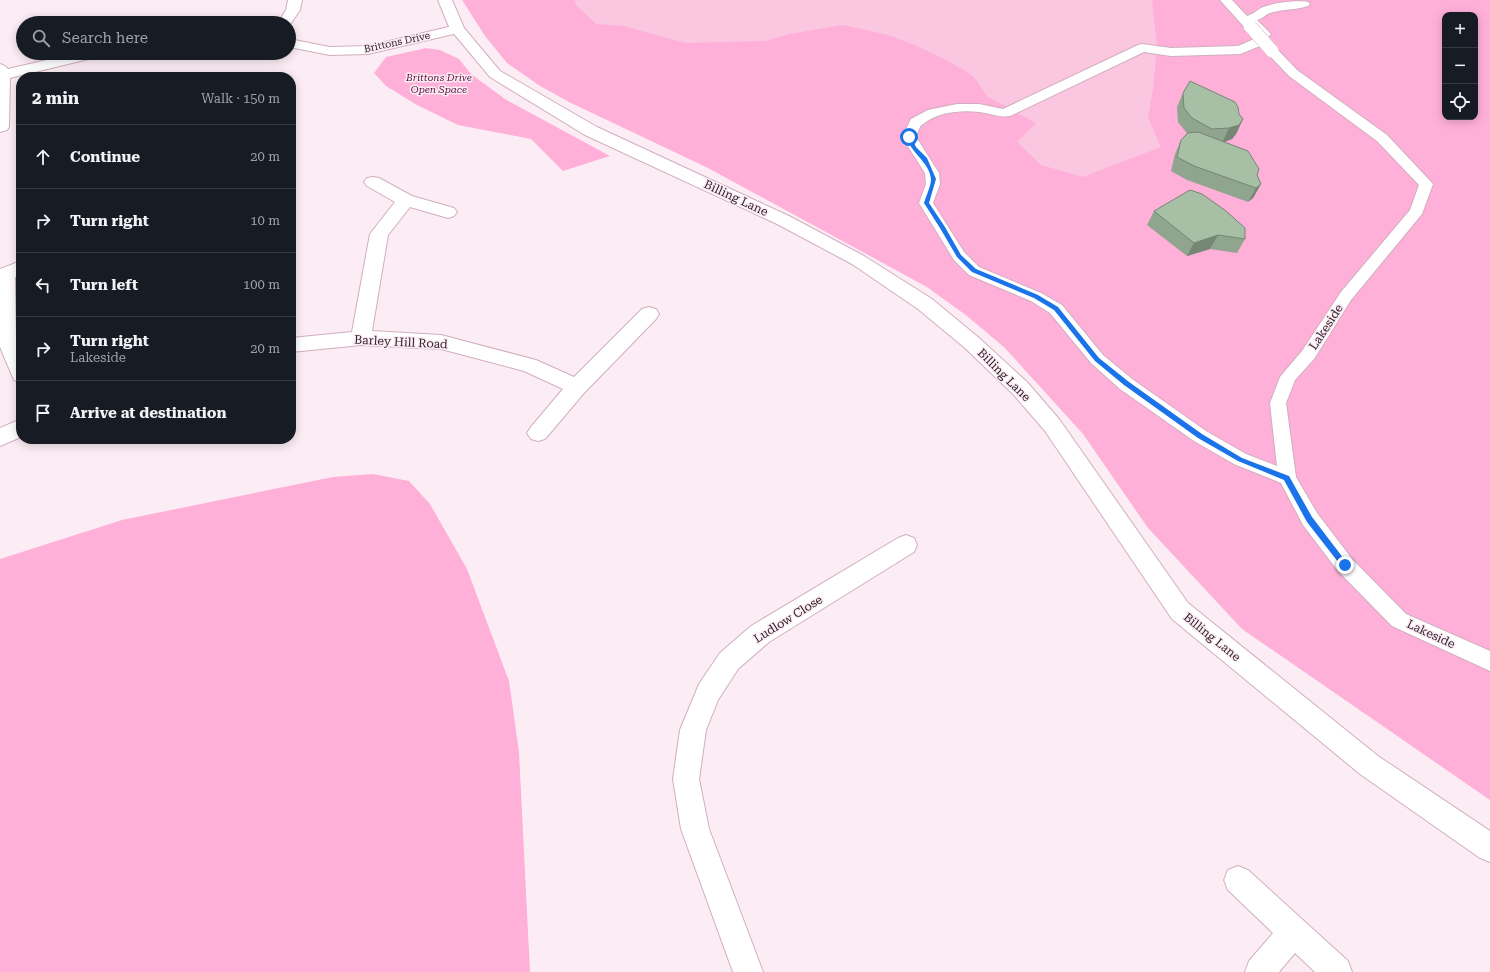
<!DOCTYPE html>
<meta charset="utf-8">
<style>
body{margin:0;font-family:"Roboto Serif",serif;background:#242831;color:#f1f3f6}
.controls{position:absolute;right:12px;top:12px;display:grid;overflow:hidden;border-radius:8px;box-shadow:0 2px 10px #0003}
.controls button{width:36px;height:36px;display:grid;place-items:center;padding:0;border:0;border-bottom:1px solid #363941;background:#171b24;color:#f1f3f6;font:20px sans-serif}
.stop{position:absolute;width:12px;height:12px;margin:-9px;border:3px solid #1a73e8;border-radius:50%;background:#fff}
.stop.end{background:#1a73e8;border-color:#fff;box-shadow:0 1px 4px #0008}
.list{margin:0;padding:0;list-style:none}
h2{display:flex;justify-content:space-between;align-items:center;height:52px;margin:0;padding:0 16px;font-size:17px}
h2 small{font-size:13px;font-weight:400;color:#9ea1a6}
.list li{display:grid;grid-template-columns:26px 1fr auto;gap:12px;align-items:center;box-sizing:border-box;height:64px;padding:0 16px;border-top:1px solid #363941}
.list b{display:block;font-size:15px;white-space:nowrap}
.list p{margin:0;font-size:13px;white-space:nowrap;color:#9ea1a6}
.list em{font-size:13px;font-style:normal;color:#9ea1a6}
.icon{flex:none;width:22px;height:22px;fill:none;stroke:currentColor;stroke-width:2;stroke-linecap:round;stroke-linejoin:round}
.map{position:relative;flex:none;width:1490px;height:972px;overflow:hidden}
.search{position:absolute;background:#171b24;box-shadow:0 2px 10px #0003;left:16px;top:16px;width:280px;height:44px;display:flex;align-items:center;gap:10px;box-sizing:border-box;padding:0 14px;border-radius:22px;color:#9ea1a6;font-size:15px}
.panel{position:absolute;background:#171b24;box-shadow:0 2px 10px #0003;left:16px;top:72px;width:280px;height:372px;border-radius:16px}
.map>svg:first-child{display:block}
.green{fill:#ffb0d9;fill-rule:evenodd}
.water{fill:#fac6e0}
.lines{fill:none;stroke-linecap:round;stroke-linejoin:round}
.service-casing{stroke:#d1aebf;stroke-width:2}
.minor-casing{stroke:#d1aebf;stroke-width:2}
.tertiary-casing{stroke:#d1aebf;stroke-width:2}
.service{fill:#fff;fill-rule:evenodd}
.minor{fill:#fff;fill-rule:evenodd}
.tertiary{fill:#fff;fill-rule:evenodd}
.service-bridge-casing{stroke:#d1aebf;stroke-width:14;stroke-linecap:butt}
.service-bridge{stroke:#fff;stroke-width:13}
.wall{fill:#90a58e}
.shaded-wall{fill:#758674}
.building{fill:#a7c0a5;stroke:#758674}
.route{fill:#1a73e8}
.labels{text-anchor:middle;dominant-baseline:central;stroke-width:3;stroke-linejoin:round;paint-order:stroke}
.far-street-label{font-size:10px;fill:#31232a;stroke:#fcedf4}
.far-park-label{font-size:10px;font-style:italic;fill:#58103d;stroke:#fcedf4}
.street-label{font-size:12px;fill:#31232a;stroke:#fcedf4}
</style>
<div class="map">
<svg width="1490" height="972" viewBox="0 0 1490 972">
<rect width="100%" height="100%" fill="#fcedf4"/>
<path class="green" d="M462,0H1490V800L1242,629L1148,528L1083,434L1005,348L967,316L927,287L708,168L569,102L540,86L507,63L485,36ZM1445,15H1475V117H1445Z
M426,48L440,50L459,59L471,74L505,99L610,156L563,171L531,139L458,125L417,105L386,86L374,73L386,57Z
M373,474L409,481L430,504L467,569L509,681L519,752L530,972H0V559L122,520L333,477Z"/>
<path class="water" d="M574,0H1152L1157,47L1153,90L1148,118L1161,147L1083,177L1041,165L1017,142L1036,123L987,96L973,76L947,60L912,44L888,35L843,25L790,34L765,41L685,43L624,26L596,24L577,6Z"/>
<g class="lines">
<g class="service-casing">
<path id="service" d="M1220,0H1232L1247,16C1253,14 1256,11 1261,8C1271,3 1297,0 1308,2L1310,4L1308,6C1296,10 1283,9 1270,13C1265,15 1262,19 1257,20L1271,34L1260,46L1240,54L1171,56L1144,52L1010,116C1000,118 989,113 979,112C961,110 938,112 923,124C919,126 918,133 916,137L939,173L940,184L933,203L964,252L979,267L1041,293L1062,305L1103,355L1132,379L1206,431L1246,454L1277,466L1270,403L1280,377L1302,351L1341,292L1410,210L1419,185L1377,141L1289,76L1268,54L1266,51L1268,48H1276L1297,70L1387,135L1433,184L1422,214L1351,300L1314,359L1295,380L1286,403L1296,477L1317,513L1352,559L1406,614L1490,651V671L1392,626L1338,571L1303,525L1281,483L1234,464L1194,441L1120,389L1091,363L1050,313L1031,301L969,275L954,260L919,203L926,184L925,173L902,137L911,119L928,110L957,104H979L1003,109L1138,45L1142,44L1171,48L1238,46L1252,40L1258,34L1252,29H1246Z"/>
</g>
<g class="minor-casing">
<path id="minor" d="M288,0H302L300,10L289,26V23H278L286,10Z
M457,25L462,26L464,29L462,32L368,54L330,55L289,47V39L330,47L368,46Z
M77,53H103L101,56L10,78L9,127L7,130L0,132V64L5,66L8,69Z
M373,177L379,178L412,196L454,208L457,212L454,216L448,218L410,207L388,235L372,331L441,335L536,360L574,377L642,309L649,307L656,309L659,314L656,319L584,393L545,439L538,441L531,439L527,433L531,427L563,389L524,371L441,349L361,345L291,352V338L352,332L370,234L395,202L367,186L364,182L367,178Z
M21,261V275L15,277L16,337L21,350V383L14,380L0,347V269Z
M21,419V437L0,446V428Z
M906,535L914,538L917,545L914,552L769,642L738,669L718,700L706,730L699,779L709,829L763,972H733L681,829L673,779L680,730L699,684L720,653L751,626L898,538Z
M1238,866L1248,870L1348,961L1352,972H1315L1295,953L1279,972H1245L1249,961L1273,933L1228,890L1224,880L1228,870Z"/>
</g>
<g class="tertiary-casing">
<path id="tertiary" d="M438,0H452L464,28L500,71L597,127L789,216L864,256L932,299L979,338L1027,382L1059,419L1188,603L1378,756L1490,831V862L1480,858L1360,774L1172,619L1045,431L1013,394L965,348L918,309L852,264L777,224L585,135L490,77L450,29Z"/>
</g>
<use href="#service" class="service"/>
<use href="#minor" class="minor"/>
<use href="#tertiary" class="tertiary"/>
<g class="service-bridge-casing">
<path id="service-bridge" d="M1250,26L1272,51"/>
</g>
<use href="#service-bridge" class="service-bridge"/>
</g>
<path class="wall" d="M1183,93L1239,114L1243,119L1236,134L1232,139L1224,142L1257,175L1261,184L1253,198L1248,202L1187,180L1171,171L1175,154L1181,140L1187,133L1186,132L1178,122L1177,107Z
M1154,211L1245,239L1237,253L1210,249L1187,256L1147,225Z"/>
<path class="shaded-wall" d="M1243,119L1236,134L1232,139L1222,143L1229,128Z
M1261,184L1253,198L1248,202L1256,188Z
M1218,235L1210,249L1187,256L1194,243Z"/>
<path class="building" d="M1190,81L1235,102L1238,107L1239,114L1243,119L1239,125L1229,128L1212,129L1192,118L1184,108L1183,93Z
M1198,132L1248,151L1259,169L1257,175L1261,184L1256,188L1194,166L1177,157L1181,140L1188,133Z
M1190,190L1202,194L1226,211L1245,228V239L1218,235L1194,243L1154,211Z"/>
<path class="route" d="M907,136H911L916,147L927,158L936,179L929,203L945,227L961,255L976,269L1038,295L1058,307L1099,358L1129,382L1202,434L1242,458L1289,476L1312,517L1347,563V567H1342L1307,522L1284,480L1238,461L1198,438L1124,385L1095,361L1054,310L1034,298L972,272L957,257L940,228L924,203C926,196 931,186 931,179C930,162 908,151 907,136Z"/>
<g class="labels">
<g class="far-street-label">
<text transform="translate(397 42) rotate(-12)">Brittons Drive</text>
</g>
<g class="far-park-label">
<text x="439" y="77">Brittons Drive<tspan x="439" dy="12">Open Space</tspan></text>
</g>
<g class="street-label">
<text transform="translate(736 198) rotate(25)">Billing Lane</text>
<text transform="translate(1326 327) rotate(-57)">Lakeside</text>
<text transform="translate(401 342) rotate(3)">Barley Hill Road</text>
<text transform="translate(1004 375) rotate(45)">Billing Lane</text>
<text transform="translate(788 619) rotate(-32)">Ludlow Close</text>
<text transform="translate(1431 634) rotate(25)">Lakeside</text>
<text transform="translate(1212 637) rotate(39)">Billing Lane</text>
</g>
</g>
</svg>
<div class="controls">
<button>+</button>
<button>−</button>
<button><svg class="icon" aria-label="locate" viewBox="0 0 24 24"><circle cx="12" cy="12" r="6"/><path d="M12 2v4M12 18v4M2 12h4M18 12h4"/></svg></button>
</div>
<div class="stop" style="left:909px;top:137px"></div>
<div class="stop end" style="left:1345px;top:565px"></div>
<div class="search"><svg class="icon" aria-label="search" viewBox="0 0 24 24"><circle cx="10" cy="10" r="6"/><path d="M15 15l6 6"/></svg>Search here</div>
<section class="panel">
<h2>2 min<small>Walk · 150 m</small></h2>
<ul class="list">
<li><svg class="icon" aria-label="ahead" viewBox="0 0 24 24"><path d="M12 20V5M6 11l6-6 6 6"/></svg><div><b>Continue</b></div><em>20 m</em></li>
<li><svg class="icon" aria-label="right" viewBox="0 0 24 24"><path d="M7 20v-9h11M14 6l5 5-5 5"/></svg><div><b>Turn right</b></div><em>10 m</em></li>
<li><svg class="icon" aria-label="left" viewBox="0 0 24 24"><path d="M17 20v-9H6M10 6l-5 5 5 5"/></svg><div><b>Turn left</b></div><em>100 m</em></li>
<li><svg class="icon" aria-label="right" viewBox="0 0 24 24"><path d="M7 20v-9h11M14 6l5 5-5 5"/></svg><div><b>Turn right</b><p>Lakeside</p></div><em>20 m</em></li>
<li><svg class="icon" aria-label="arrive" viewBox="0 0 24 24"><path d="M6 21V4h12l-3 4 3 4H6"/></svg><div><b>Arrive at destination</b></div></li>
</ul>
</section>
</div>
